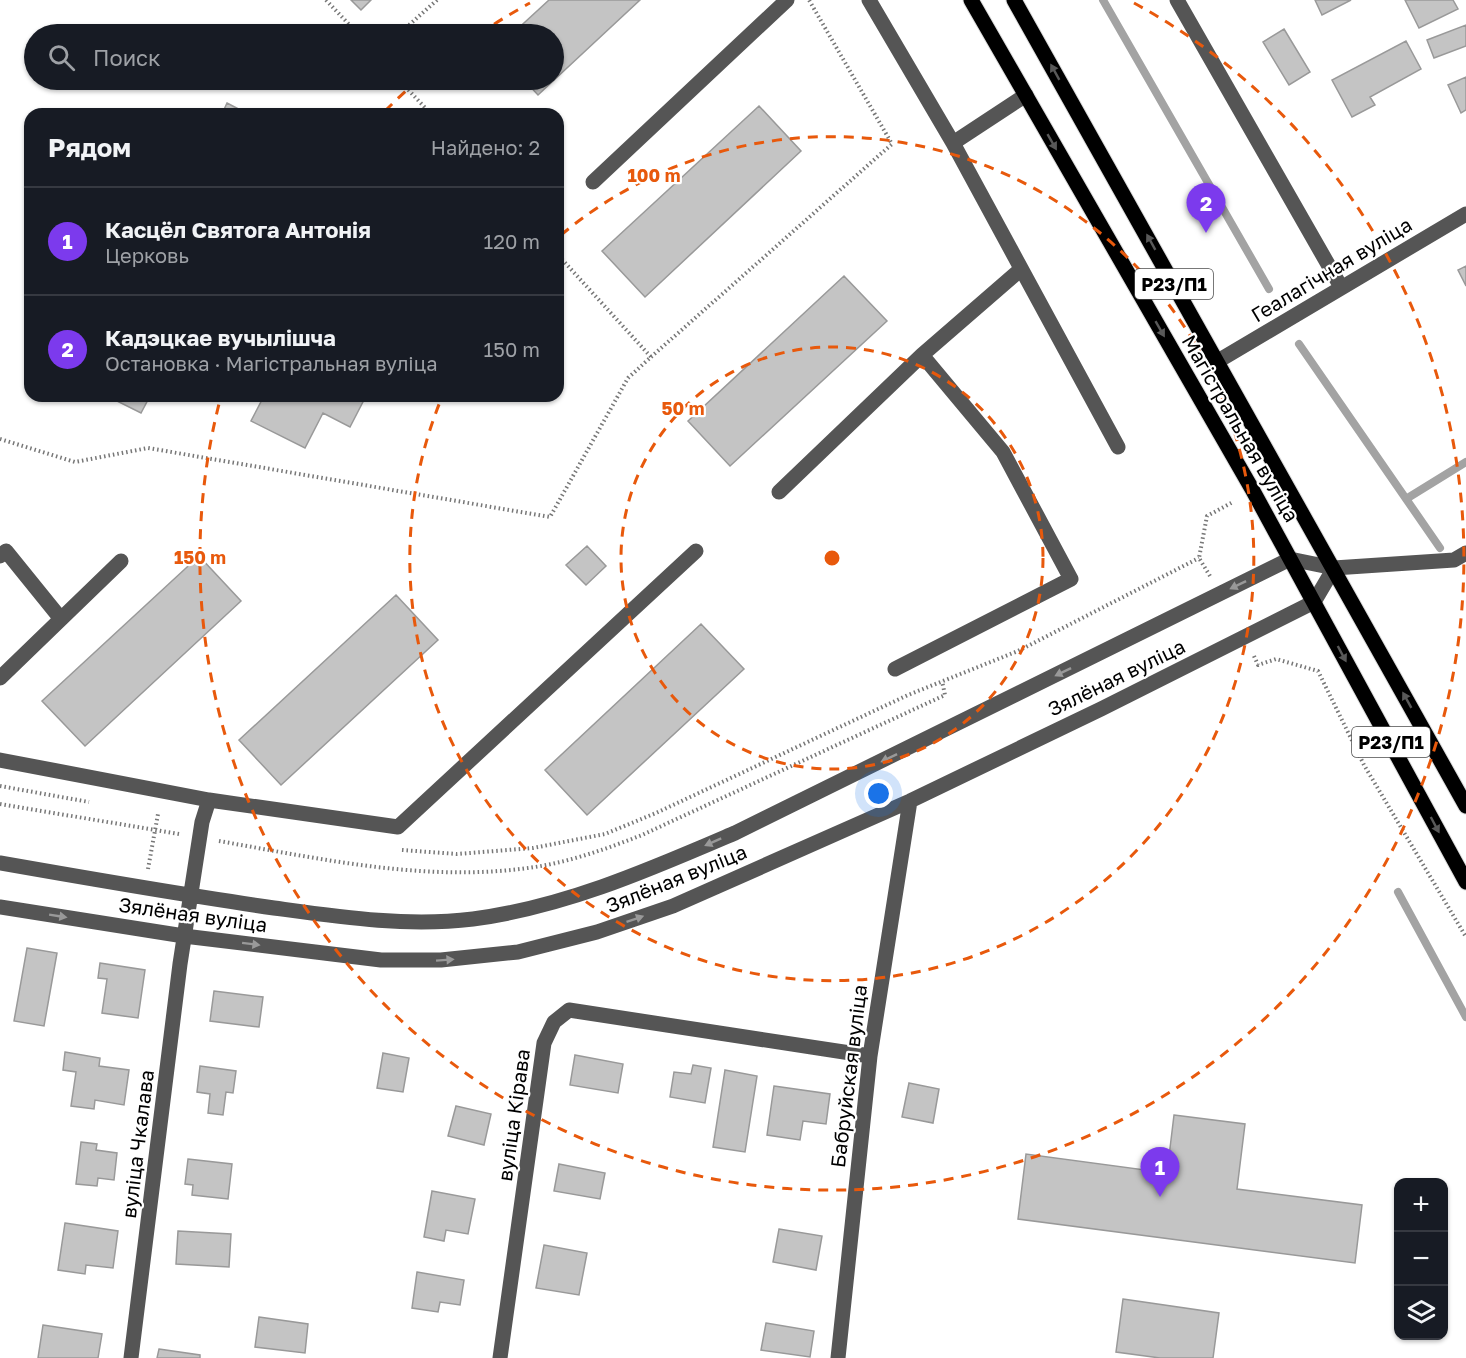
<!DOCTYPE html>
<html lang="ru">
<meta charset="utf-8">
<style>
body{margin:0;font-family:"Golos Text",sans-serif;background:#20242c;color:#f1f3f6}
.controls{position:absolute;right:18px;bottom:18px;display:grid;overflow:hidden;border-radius:12px;box-shadow:0 2px 4px #0004}
.controls button{width:54px;height:54px;display:grid;place-items:center;padding:0;border:0;border-bottom:2px solid #363941;background:#171b24;color:#f1f3f6;font:30px sans-serif}
.you{position:absolute;left:879px;top:794px;width:21px;height:21px;margin:-15px;border:4px solid #fff;border-radius:50%;background:#1a73e8;box-shadow:0 0 0 9px #1a73e833}
.badge{display:grid;place-items:center;width:39px;height:39px;border-radius:50%;background:#7c3aed;color:#fff;font-size:20px;font-weight:700}
.pin{position:absolute;translate:-50% -50px;filter:drop-shadow(0 2px 3px #0008)}
.pin::after{content:'';position:absolute;top:32px;width:21px;height:18px;background:inherit;clip-path:polygon(0 0,100% 0,50% 100%)}
.list{margin:0;padding:0;list-style:none}
h2{display:flex;justify-content:space-between;align-items:center;height:78px;margin:0;padding:0 24px;font-size:26px}
h2 small{font-size:20px;font-weight:400;color:#9ea1a6}
.list li{display:grid;grid-template-columns:39px 1fr auto;gap:18px;align-items:center;box-sizing:border-box;height:108px;padding:0 24px;border-top:2px solid #363941}
.list b{display:block;font-size:22px;white-space:nowrap}
.list p{margin:0;font-size:20px;white-space:nowrap;color:#9ea1a6}
.list em{font-size:20px;font-style:normal;color:#9ea1a6}
.icon{flex:none;width:33px;height:33px;fill:none;stroke:currentColor;stroke-width:2;stroke-linecap:round;stroke-linejoin:round}
.map{position:relative;flex:none;width:1466px;height:1358px;overflow:hidden}
.search{position:absolute;background:#171b24;box-shadow:0 2px 4px #0004;left:24px;top:24px;width:540px;height:66px;display:flex;align-items:center;gap:15px;box-sizing:border-box;padding:0 21px;border-radius:33px;color:#9ea1a6;font-size:22px}
.panel{position:absolute;background:#171b24;box-shadow:0 2px 4px #0004;left:24px;top:108px;width:540px;height:294px;border-radius:18px}
.map>svg:first-child{display:block}
.lines{fill:none;stroke-linecap:round;stroke-linejoin:round}
.stream{stroke:#a3a3a3;stroke-width:8}
.building{fill:#c4c4c4;stroke:#999;stroke-width:1.5}
.major-casing{stroke:#dbdbdb;stroke-width:17}
.path{stroke:#777;stroke-width:4;stroke-dasharray:1.5 3;stroke-linecap:butt}
.minor{stroke:#555;stroke-width:15}
.major{stroke:#000;stroke-width:15}
.oneway{fill:#595959}
.oneway2{fill:#999}
.ring{fill:none;stroke:#e8590c;stroke-width:3;stroke-dasharray:10 8}
.labels{text-anchor:middle;dominant-baseline:central;stroke-width:4.5;stroke-linejoin:round;paint-order:stroke}
.shield{fill:#fff;stroke:#4c4c4c;stroke-width:1.5}
.shield-label{font-size:18px;font-weight:bold;fill:#000}
.street-label{font-size:20px;fill:#000;stroke:#fff}
.centre{fill:#e8590c;stroke:#fff;stroke-width:3}
.ring-label{font-size:18px;text-anchor:middle;font-weight:bold;fill:#e8590c;stroke:#fff;stroke-width:4.5;stroke-linejoin:round;paint-order:stroke}
</style>
<div class="map">
<svg width="1466" height="1358" viewBox="0 0 1466 1358">
<rect width="100%" height="100%" fill="#fff"/>
<g class="lines">
<path class="stream" d="M1103,0L1269,289
M1299,344L1440,548
M1406,499L1466,462
M1398,892L1466,1017"/>
</g>
<path class="building" d="M351,0H371L361,10Z
M549,0H640L538,95L524,80H554V34H512Z
M1315,0H1351L1322,15Z
M1405,0H1453L1458,9L1419,28Z
M1466,25V46L1434,58L1427,40Z
M1284,29L1310,72L1289,85L1263,42Z
M1406,41L1421,69L1370,97L1375,105L1352,117L1332,80Z
M1466,77V110L1461,113L1448,85Z
M227,103L248,114H222Z
M759,106L801,151L645,297L602,251Z
M1466,266V286L1458,270Z
M844,276L887,321L730,466L688,421Z
M107,396H150L141,413Z
M264,396H366L350,427L323,413L305,448L251,421Z
M587,546L606,566L586,585L566,565Z
M199,556L241,601L85,746L42,701Z
M396,595L438,640L281,785L239,740Z
M701,624L744,669L587,815L545,770Z
M27,948L57,953L44,1026L14,1021Z
M100,963L145,970L138,1018L102,1013L107,979L98,978Z
M214,991L263,997L259,1027L210,1021Z
M65,1052L100,1058L99,1066L129,1070L124,1105L95,1100L94,1109L71,1106L76,1072L63,1070Z
M383,1053L409,1058L403,1092L377,1088Z
M575,1055L623,1064L618,1093L570,1085Z
M693,1065L711,1068L705,1103L670,1097L674,1072L691,1074Z
M200,1066L236,1071L233,1093L226,1092L223,1115L208,1113L210,1094L197,1092Z
M725,1070L757,1076L745,1152L713,1147Z
M909,1083L939,1089L933,1123L902,1117Z
M774,1086L830,1094L826,1124L803,1121L800,1140L767,1135Z
M456,1106L491,1114L484,1145L448,1136Z
M1174,1115L1245,1124L1237,1189L1362,1205L1355,1263L1018,1219L1026,1154L1167,1173Z
M81,1142L97,1144L96,1150L117,1153L114,1180L98,1178L97,1186L76,1184Z
M188,1159L232,1164L228,1199L192,1195L193,1185L185,1184Z
M559,1164L605,1173L600,1199L554,1191Z
M432,1191L475,1199L468,1234L446,1230L444,1241L424,1237Z
M65,1223L118,1231L113,1268L86,1265L85,1274L58,1270Z
M779,1229L822,1236L816,1270L773,1262Z
M178,1231L231,1234L229,1267L176,1264Z
M544,1245L587,1253L579,1295L536,1288Z
M417,1272L464,1280L460,1305L440,1302L438,1312L412,1308Z
M1123,1299L1219,1313L1213,1358H1160L1116,1352Z
M259,1317L308,1324L305,1353L255,1347Z
M766,1323L814,1331L810,1357L761,1350Z
M43,1325L102,1334L98,1358H38Z
M159,1349L200,1355V1358H157Z"/>
<g class="lines">
<g class="major-casing">
<path id="major" d="M971,0L1252,489L1466,882
M1014,0L1466,806"/>
</g>
<path class="path" d="M326,0L358,34
M399,34L437,0
M399,80L431,114
M651,357L892,144L809,0
M0,439L75,462L148,448L550,517L628,378L651,357L558,255
M1210,576L1199,558L1207,516L1233,502
M1254,656L1258,665L1276,659L1318,671L1364,765L1466,937
M0,786L89,802
M0,804L179,834
M219,841C321,859 424,882 528,868C567,863 606,849 642,835L945,695L942,681
M402,850L457,854L533,848L605,834L656,813L908,695L1018,651L1199,558
M148,869L158,814"/>
<path class="minor" d="M869,0L953,143L1118,447
M1177,0L1341,287
M953,143L1026,95
M593,182L787,0
M1218,361L1466,214
M779,492L922,355L1020,270
M0,556L6,551L61,619
M895,669L1071,579L1003,452L922,355
M0,678L121,561
M0,760L209,800
M0,863C91,879 182,895 274,908C340,917 406,927 473,919C565,907 651,869 735,833L1290,559L1334,568L1454,560L1466,553
M0,907L184,936L381,960H441L518,952L597,932L673,906L910,801L1101,709L1314,602L1334,568
M131,1358L180,964L202,822L209,800L398,827L696,551
M500,1358L544,1043L554,1022L569,1010L870,1056
M838,1358L870,1056L910,801"/>
<use href="#major" class="major"/>
</g>
<defs><path id="oneway-solid" d="M-6-.8H1V-3.2L6.5 0L1 3.2V.8H-6Z" transform="scale(1.5)"/></defs>
<g class="oneway">
<use href="#oneway-solid" transform="translate(1055 72) rotate(-119)"/>
<use href="#oneway-solid" transform="translate(1052 142) rotate(60)"/>
<use href="#oneway-solid" transform="translate(1151 242) rotate(-119)"/>
<use href="#oneway-solid" transform="translate(1160 329) rotate(60)"/>
<use href="#oneway-solid" transform="translate(1342 654) rotate(62)"/>
<use href="#oneway-solid" transform="translate(1407 700) rotate(-119)"/>
<use href="#oneway-solid" transform="translate(1435 825) rotate(62)"/>
</g>
<g class="oneway2">
<use href="#oneway-solid" transform="translate(1238 585) rotate(154)"/>
<use href="#oneway-solid" transform="translate(1063 672) rotate(154)"/>
<use href="#oneway-solid" transform="translate(889 758) rotate(154)"/>
<use href="#oneway-solid" transform="translate(713 842) rotate(156)"/>
<use href="#oneway-solid" transform="translate(58 916) rotate(9)"/>
<use href="#oneway-solid" transform="translate(635 919) rotate(-19)"/>
<use href="#oneway-solid" transform="translate(251 944) rotate(7)"/>
<use href="#oneway-solid" transform="translate(445 960) rotate(-4)"/>
</g>
<g class="ring">
<circle cx="832" cy="558" r="211"/>
<path d="M561 235A422 422 0 1 1 442 397"/>
<path d="M385 111A632 632 0 0 1 417 81M479 34A632 632 0 0 1 530 3M1134 3A632 632 0 1 1 220 400"/>
</g>
<g class="labels">
<g class="shield">
<rect x="1135" y="269" width="78" height="30" rx="4.5"/>
<rect x="1352" y="727" width="78" height="30" rx="4.5"/>
</g>
<g class="shield-label">
<text x="1174" y="284">Р23/П1</text>
<text x="1391" y="742">Р23/П1</text>
</g>
<g class="street-label">
<text transform="translate(1331 269) rotate(-31)">Геалагічная вуліца</text>
<text transform="translate(1241 428) rotate(60)">Магістральная вуліца</text>
<text transform="translate(1116 677) rotate(-26)">Зялёная вуліца</text>
<text transform="translate(676 878) rotate(-22)">Зялёная вуліца</text>
<text transform="translate(193 914) rotate(8)">Зялёная вуліца</text>
<text transform="translate(848 1076) rotate(-83)">Бабруйская вуліца</text>
<text transform="translate(513 1115) rotate(-82)">вуліца Кірава</text>
<text transform="translate(137 1144) rotate(-83)">вуліца Чкалава</text>
</g>
</g>
<circle cx="832" cy="558" r="9" class="centre"/>
<g class="ring-label">
<text x="654" y="182">100 m</text>
<text x="683" y="415">50 m</text>
<text x="200" y="564">150 m</text>
</g>
</svg>
<div class="controls">
<button>+</button>
<button>−</button>
<button><svg class="icon" aria-label="layers" viewBox="0 0 24 24"><path d="M12 4l9 5-9 5-9-5zM3 14l9 5 9-5"/></svg></button>
</div>
<div class="you"></div>
<div class="pin badge" style="left:1160px;top:1197px">1</div>
<div class="pin badge" style="left:1206px;top:233px">2</div>
<div class="search"><svg class="icon" aria-label="search" viewBox="0 0 24 24"><circle cx="10" cy="10" r="6"/><path d="M15 15l6 6"/></svg>Поиск</div>
<section class="panel">
<h2>Рядом<small>Найдено: 2</small></h2>
<ul class="list">
<li><span class="badge">1</span><div><b>Касцёл Святога Антонія</b><p>Церковь</p></div><em>120 m</em></li>
<li><span class="badge">2</span><div><b>Кадэцкае вучылішча</b><p>Остановка · Магістральная вуліца</p></div><em>150 m</em></li>
</ul>
</section>
</div>
